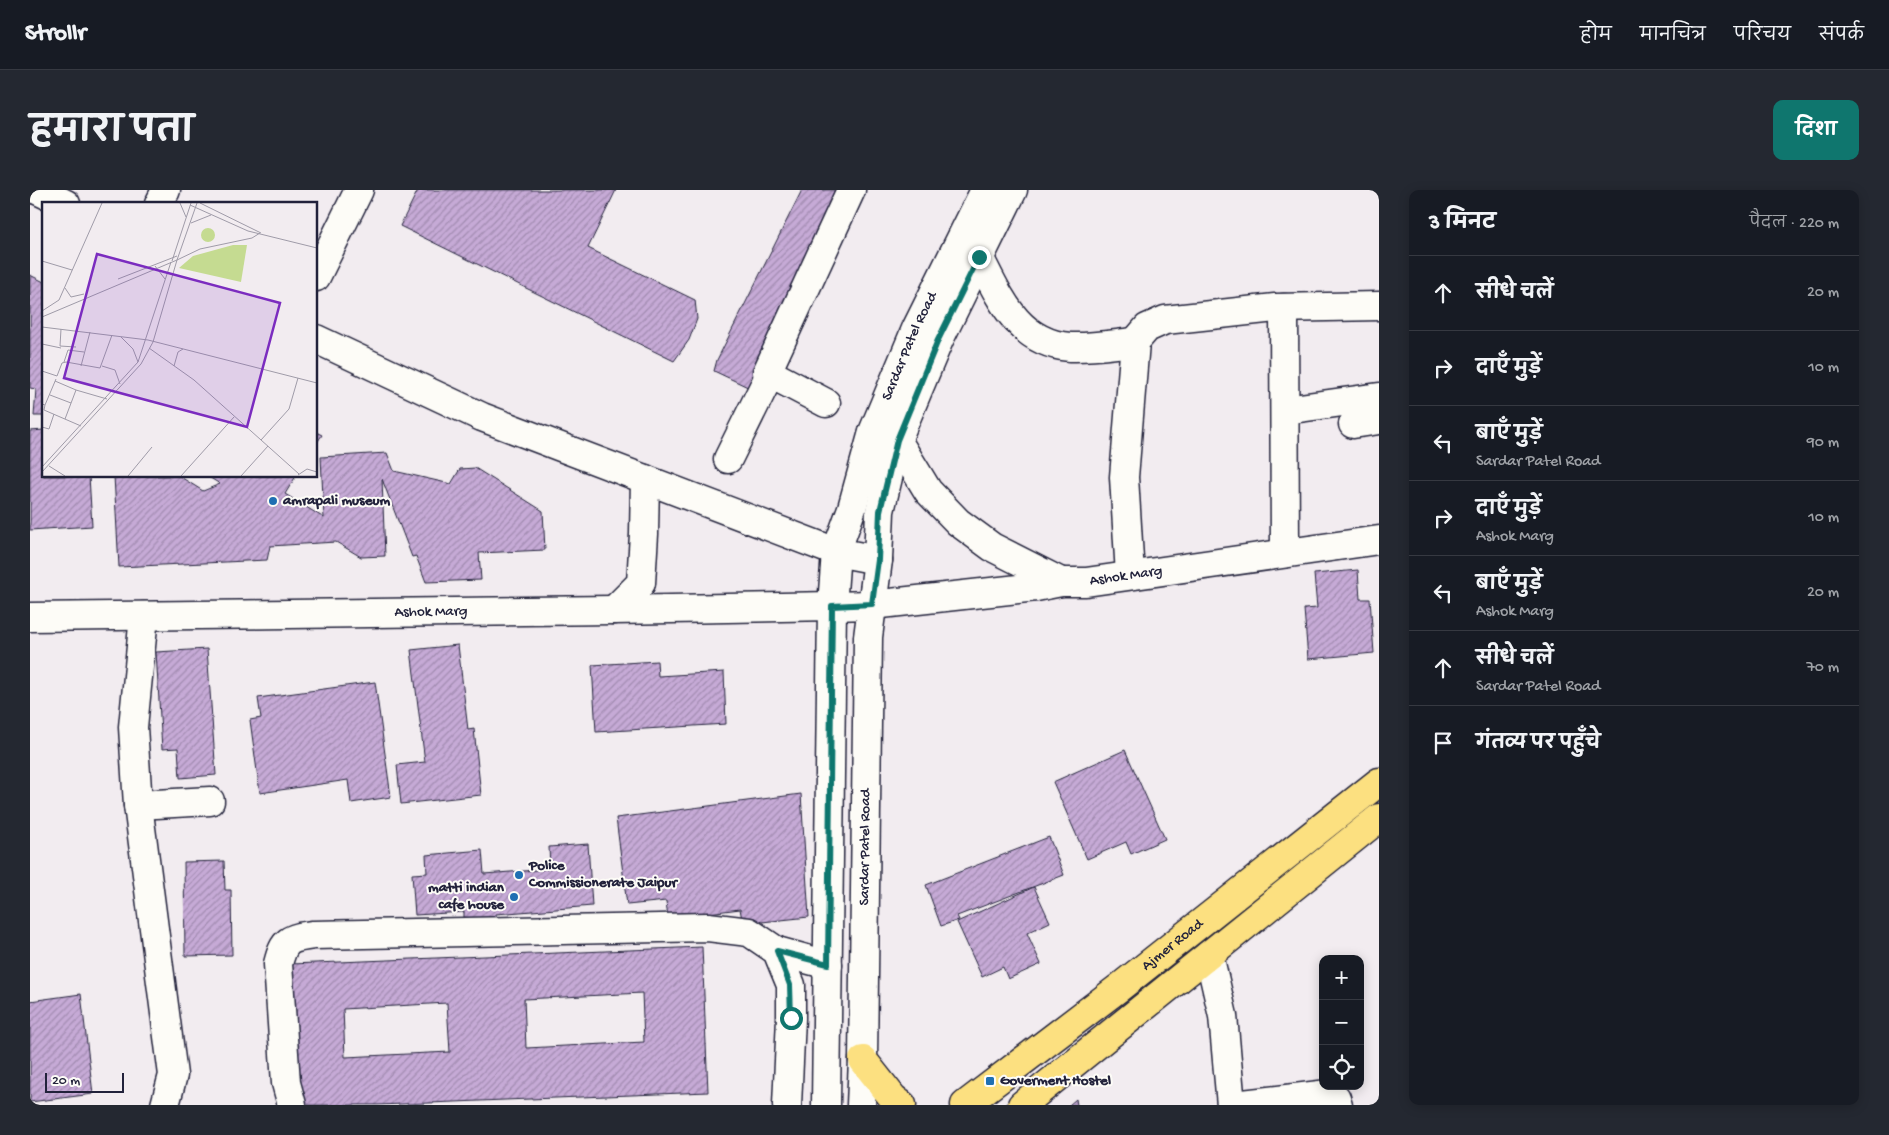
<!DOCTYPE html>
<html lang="hi">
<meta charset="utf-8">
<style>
body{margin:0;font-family:"Gochi Hand","Playpen Sans Deva",sans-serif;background:#242831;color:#f1f3f6}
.controls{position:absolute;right:15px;bottom:15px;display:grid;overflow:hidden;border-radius:10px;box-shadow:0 2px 12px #0003}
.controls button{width:45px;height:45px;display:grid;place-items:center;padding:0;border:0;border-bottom:1px solid #363941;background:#171b24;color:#f1f3f6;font:25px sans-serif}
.scale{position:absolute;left:15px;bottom:12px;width:79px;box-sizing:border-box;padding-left:5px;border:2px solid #22223b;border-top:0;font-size:14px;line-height:18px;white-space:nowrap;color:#22223b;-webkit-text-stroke:4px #fdfcf7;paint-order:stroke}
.stop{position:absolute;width:15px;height:15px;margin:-11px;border:4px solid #0f766e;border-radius:50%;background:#fff}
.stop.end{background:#0f766e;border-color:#fff;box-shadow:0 1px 5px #0008}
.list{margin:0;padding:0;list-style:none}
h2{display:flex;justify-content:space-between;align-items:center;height:65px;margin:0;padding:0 20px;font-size:21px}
h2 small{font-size:16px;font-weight:400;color:#9ea1a6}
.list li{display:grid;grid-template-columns:32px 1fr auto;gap:15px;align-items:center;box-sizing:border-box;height:75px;padding:0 20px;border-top:1px solid #363941}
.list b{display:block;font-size:19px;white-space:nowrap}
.list p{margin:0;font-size:16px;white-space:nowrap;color:#9ea1a6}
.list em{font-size:16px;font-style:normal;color:#9ea1a6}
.icon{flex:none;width:28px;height:28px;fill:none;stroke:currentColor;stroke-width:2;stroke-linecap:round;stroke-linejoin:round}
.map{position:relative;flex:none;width:1349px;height:915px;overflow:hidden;border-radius:10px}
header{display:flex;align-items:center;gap:30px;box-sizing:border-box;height:70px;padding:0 25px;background:#171b24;border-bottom:1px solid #363941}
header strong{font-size:24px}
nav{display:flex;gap:28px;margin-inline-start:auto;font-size:18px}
.intro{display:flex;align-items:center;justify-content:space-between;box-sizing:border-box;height:120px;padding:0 30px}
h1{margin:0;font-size:35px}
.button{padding:12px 22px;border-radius:10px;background:#0f766e;color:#fff;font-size:18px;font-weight:700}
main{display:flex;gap:30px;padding:0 30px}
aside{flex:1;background:#171b24;border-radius:10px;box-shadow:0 2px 12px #0003}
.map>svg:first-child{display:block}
.building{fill:url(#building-hatch);stroke:#22223b;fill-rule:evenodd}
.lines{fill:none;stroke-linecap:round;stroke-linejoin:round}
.minor-casing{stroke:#22223b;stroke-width:31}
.highway-casing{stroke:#22223b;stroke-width:31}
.minor{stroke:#fdfcf7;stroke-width:28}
.highway{stroke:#fce080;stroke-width:28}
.route{stroke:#0f766e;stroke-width:6}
.poi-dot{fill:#1f6fb2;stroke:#fdfcf7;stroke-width:2}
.labels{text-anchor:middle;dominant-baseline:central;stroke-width:4;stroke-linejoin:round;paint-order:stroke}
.street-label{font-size:15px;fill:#22223b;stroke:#fdfcf7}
.poi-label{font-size:15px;font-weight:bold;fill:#22223b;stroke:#fdfcf7;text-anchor:start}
.inset-road{fill:none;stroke:#9f9ba8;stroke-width:1}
.view{fill:#7b2cbf;fill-opacity:0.15;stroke:#7b2cbf;stroke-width:2.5}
.inset-edge{fill:none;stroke:#22223b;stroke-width:2.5}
</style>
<header>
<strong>Strollr</strong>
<nav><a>होम</a><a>मानचित्र</a><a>परिचय</a><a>संपर्क</a></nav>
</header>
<div class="intro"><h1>हमारा पता</h1><a class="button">दिशा</a></div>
<main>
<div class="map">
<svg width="1349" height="915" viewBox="0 0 1349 915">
<defs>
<pattern id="building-hatch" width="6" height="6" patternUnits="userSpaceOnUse" patternTransform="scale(1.25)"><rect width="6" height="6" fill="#c6aad6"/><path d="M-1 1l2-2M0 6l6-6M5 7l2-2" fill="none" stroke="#a08aaf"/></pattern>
</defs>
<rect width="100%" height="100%" fill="#f2ecf0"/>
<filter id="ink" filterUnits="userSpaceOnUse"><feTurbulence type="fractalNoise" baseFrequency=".02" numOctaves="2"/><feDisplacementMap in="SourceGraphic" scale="10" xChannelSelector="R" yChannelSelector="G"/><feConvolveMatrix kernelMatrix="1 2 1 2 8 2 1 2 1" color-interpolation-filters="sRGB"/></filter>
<g filter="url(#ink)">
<path class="building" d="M388,0H586L558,58L665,110L667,129L659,150L644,171L370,36Z
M772,0H811L722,199L684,181L687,170Z
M0,85L14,92V226H4L6,199L0,198Z
M14,240V286H59L62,336L0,340V241Z
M286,242L292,245L286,254Z
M357,263L364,281L421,294L430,279L445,278L513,321L515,360L449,363L451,390L396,392L386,366L382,367L352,289L355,366L331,367L306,352L240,356L237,370L89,377L84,286H149L173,301L190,294L177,286H266L255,304L294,328L291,267Z
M1328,380L1330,409H1340L1344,463L1278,469L1274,419L1287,418L1284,384Z
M428,455L438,540L444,539L451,605L371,614L367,575L395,572L381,460Z
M177,459L186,585L150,588L148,558L132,559L126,462Z
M627,471L628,486L694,482L696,534L566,542L562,475Z
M345,492L361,607L321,613L318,590L230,603L220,530L231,528L228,508Z
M1095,560L1135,649L1101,664L1096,652L1057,669L1023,592Z
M771,604L779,727L713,734L710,719L638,728L636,711L597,715L586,628Z
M1019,647L1034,685L927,726L929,730L911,736L896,695Z
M558,654L562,716L466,724L467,734L434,736V722L385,725L382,684L397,683L396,665L452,660L454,684L520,679L519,657Z
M194,671L195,700H201L202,765L155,766L154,672Z
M1004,697L1020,732L997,743L1011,774L978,789L973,777L952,787L927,732Z
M672,757L678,902L348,915H267L261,774ZM612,803L614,852L496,858L494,809ZM417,813L420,862L315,867L313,819Z
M51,804L63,904L0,912V811Z
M1046,909L1047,915H1039Z"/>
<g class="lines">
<g class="minor-casing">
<g id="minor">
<path d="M7,0L36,14"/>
<path d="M129,14L136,0"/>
<path d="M949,67C970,108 988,153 1040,157C1061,158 1084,154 1105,152"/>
<path d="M286,87L329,0"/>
<path d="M1254,118L1255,363"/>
<path d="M286,149L452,227L806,362L848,370"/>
<path d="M796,213L737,182L821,0"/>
<path d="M1255,220L1349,207"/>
<path d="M1323,234L1349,230"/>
<path d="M867,250L898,301L928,332L962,357L1031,392"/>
<path d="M698,269L740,184"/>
<path d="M1100,385L1094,287L1105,152L1117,138L1135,130L1245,118L1349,116"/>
<path d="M584,420L611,393L614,344L615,289"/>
<path d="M114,426L103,537L108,615L143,885L135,915"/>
<path id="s1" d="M0,427L584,420L802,416L842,415L1006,397L1031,392H1056L1349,350"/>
<path d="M108,615L180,611"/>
<path d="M747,761L798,775"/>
<path d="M1179,765L1193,826L1201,915"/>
<path d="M262,915L256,893L248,774C254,750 259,748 283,745L678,737L719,742L747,761L761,795V828L757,915"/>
<path id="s2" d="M796,915L802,416L806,362L822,318L843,242L886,139L955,0"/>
<path id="s3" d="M831,915L833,870L838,447L848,370L850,321L867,250L909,150L983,0"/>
<path d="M1204,915L1298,904L1306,908L1308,915"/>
</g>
</g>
<g class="highway-casing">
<g id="highway">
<path d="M833,870L863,908L872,915"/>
<path id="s4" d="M935,915L1090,797L1349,592"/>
<path d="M992,915L1349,628"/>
</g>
</g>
<use href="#minor" class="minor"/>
<use href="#highway" class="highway"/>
</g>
</g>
<g class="lines" filter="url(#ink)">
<path class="route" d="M761,828L760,795L747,761L798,774L802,416L842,414L848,370L850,321L867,250L908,150L949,67"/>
</g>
<g class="poi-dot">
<circle cx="243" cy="311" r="5"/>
<circle cx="489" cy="685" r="5"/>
<circle cx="484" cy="707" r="5"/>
<rect x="955" y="886" width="10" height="10" rx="2.5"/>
</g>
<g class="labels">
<g class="street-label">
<text stroke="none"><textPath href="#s2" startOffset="772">Sardar Patel Road</textPath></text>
<text stroke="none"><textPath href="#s1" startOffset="1098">Ashok Marg</textPath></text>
<text stroke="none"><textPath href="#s1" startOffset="401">Ashok Marg</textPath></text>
<text stroke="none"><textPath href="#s3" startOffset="258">Sardar Patel Road</textPath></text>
<text stroke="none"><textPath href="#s4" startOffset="262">Ajmer Road</textPath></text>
</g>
<g class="poi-label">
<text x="253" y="311">amrapali museum</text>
<text x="499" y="676">Police<tspan x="499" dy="17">Commissionerate Jaipur</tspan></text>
<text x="474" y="698" text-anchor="end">matti indian<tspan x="474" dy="17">cafe house</tspan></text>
<text x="970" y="891">Goverment Hostel</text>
</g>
</g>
<g transform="translate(12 12)">
<rect width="275" height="275" fill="#f2ecf0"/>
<path d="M159 33a7 7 0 1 1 14 0a7 7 0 1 1-14 0Z" fill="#c5db91"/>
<path d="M191,43H205L199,80L137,66L151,54Z" fill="#c5db91"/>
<path class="inset-road" d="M138,1L144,15M158,1L219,31M148,3L206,29L275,46M149,21L169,13M0,59L30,68M130,59L149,1M113,64L123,77M76,77L135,54M23,86L29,95L42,92M0,109L17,98L60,1M0,115L135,58L155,1M0,125L106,138L275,181M19,127L18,144L34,145M79,135L91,147L96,160M0,142L19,146M107,146L152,178L257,272M22,160L26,148L42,150M39,164L48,130M60,164L73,168L78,182M132,164L136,150L141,147M0,169L15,174L20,161L24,160L58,166L70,133M13,179L34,188L23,217M34,188L65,197M8,193L29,201M0,202L3,203L14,177M3,203L2,208L39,224M0,225L7,227L12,212M219,238L247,207L256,176M7,264L23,274M0,265L96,160L129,60M0,270L99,162L111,140L135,58L158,47L210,36L218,31M256,273L265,267L275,270M86,274L110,245M139,274L192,215M199,274L226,244"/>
<path class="view" d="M55,52L238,101L205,225L22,176Z"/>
<rect width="275" height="275" class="inset-edge"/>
</g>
</svg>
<div class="controls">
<button>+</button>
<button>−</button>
<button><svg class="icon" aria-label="locate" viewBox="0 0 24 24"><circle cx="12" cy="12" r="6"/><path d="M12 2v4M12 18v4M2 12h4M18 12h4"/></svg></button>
</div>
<div class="scale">20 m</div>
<div class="stop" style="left:761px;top:828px"></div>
<div class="stop end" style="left:949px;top:67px"></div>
</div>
<aside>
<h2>3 मिनट<small>पैदल · 220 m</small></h2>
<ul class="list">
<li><svg class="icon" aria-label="ahead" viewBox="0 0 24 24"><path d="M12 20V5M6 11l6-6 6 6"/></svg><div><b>सीधे चलें</b></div><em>20 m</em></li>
<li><svg class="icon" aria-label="right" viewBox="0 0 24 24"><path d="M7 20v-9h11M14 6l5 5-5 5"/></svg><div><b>दाएँ मुड़ें</b></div><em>10 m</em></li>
<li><svg class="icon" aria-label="left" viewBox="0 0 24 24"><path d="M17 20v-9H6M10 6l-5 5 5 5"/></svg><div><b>बाएँ मुड़ें</b><p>Sardar Patel Road</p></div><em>90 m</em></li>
<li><svg class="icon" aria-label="right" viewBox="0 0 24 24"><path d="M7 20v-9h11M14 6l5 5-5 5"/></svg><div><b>दाएँ मुड़ें</b><p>Ashok Marg</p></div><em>10 m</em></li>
<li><svg class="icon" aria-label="left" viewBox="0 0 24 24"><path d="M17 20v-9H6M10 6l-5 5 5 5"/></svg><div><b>बाएँ मुड़ें</b><p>Ashok Marg</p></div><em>20 m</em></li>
<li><svg class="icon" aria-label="ahead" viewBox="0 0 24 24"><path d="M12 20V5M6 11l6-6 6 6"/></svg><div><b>सीधे चलें</b><p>Sardar Patel Road</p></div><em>70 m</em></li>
<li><svg class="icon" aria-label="arrive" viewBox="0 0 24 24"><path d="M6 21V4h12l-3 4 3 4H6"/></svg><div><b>गंतव्य पर पहुँचे</b></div></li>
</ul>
</aside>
</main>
